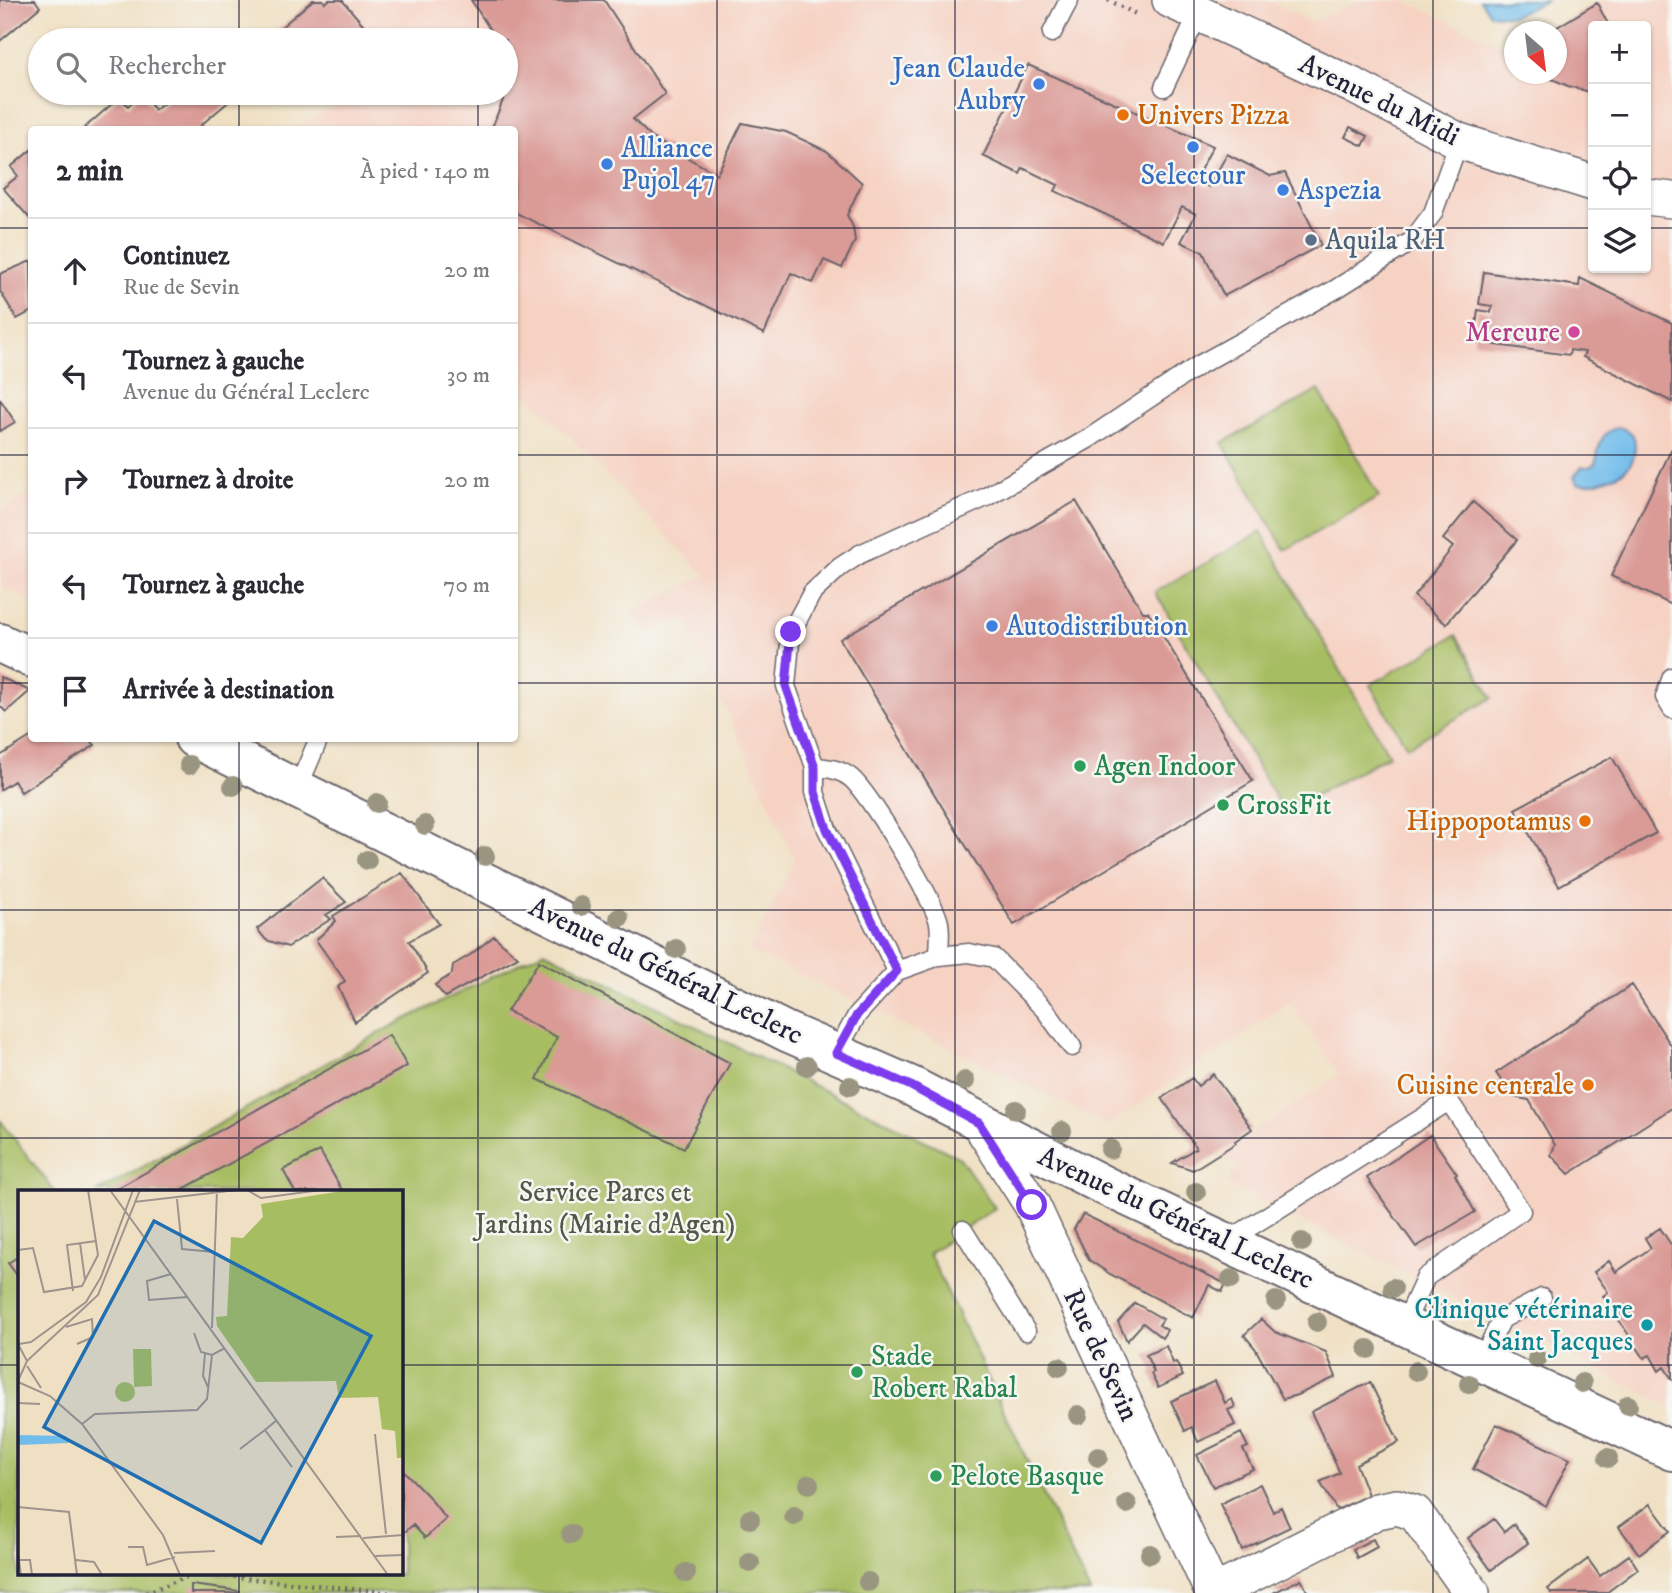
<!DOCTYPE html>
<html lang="fr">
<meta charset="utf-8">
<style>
body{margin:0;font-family:"IM FELL DW Pica",serif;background:#f2f2f3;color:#2b2b33}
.controls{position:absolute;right:21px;top:21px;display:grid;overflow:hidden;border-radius:7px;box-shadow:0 2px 5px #0004}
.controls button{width:63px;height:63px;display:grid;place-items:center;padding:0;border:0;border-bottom:2px solid #e1e1e2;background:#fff;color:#2b2b33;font:35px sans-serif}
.compass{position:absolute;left:1504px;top:21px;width:63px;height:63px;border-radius:50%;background:#fff;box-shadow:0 2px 5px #0004;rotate:152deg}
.stop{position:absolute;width:21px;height:21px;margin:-16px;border:5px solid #7c3aed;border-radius:50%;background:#fff}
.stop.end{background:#7c3aed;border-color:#fff;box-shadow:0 2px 7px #0008}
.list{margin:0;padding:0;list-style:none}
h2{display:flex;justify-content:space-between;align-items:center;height:91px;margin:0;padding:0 28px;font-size:30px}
h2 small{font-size:23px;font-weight:400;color:#7c7c81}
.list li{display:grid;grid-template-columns:46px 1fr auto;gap:21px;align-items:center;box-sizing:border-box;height:105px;padding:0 28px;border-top:2px solid #e1e1e2}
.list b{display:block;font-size:26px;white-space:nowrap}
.list p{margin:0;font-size:23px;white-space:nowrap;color:#7c7c81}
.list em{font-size:23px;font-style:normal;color:#7c7c81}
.icon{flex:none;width:38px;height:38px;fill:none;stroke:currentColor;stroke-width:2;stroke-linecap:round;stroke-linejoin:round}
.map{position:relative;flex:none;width:1672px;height:1593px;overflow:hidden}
.search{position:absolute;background:#fff;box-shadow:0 2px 5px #0004;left:28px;top:28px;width:490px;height:77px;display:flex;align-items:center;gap:18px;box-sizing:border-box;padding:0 24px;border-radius:38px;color:#7c7c81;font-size:26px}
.panel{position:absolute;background:#fff;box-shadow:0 2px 5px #0004;left:28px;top:126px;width:490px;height:616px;border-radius:7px}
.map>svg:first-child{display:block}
.built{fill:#f6d2c3;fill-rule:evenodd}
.green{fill:#a7bd62;stroke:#64704e;stroke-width:2}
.water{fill:#71bcea;stroke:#4a6f92;stroke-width:2}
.building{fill:#da9a95}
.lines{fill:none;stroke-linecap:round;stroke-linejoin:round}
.service-casing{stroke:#6a646b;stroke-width:21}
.minor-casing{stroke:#6a646b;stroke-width:38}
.tertiary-casing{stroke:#6a646b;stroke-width:42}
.path{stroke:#6a646b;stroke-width:4.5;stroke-dasharray:2 5;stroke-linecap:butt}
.service{stroke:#fff;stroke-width:18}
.minor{stroke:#fff;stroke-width:35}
.tertiary{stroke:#fff;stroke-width:38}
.tree{fill:#999580}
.route{stroke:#7c3aed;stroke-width:9}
.grid{fill:none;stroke:#22223b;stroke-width:2;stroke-opacity:0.55}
.shop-dot{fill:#3f7fe0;stroke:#f6f6f2;stroke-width:2.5}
.food-dot{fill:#e8710a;stroke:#f6f6f2;stroke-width:2.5}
.service-dot{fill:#5c6f8a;stroke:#f6f6f2;stroke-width:2.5}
.hotel-dot{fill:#d1479c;stroke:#f6f6f2;stroke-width:2.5}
.leisure-dot{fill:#2e9e5b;stroke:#f6f6f2;stroke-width:2.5}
.culture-dot{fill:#0f9aa8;stroke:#f6f6f2;stroke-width:2.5}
.labels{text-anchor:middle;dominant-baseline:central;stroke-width:5;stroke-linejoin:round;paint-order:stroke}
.shop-label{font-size:28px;fill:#366cbe;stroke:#f6f6f2;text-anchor:start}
.street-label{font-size:28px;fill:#22223b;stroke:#f6f6f2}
.food-label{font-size:28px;fill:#c56008;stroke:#f6f6f2;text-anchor:end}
.service-label{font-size:28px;fill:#4e5e75;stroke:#f6f6f2;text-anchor:start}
.hotel-label{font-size:28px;fill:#b23c85;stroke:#f6f6f2;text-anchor:end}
.leisure-label{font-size:28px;fill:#27864d;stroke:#f6f6f2;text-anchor:start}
.park-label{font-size:28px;fill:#515849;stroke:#f6f6f2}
.culture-label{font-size:28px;fill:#0d838f;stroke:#f6f6f2;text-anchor:end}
.inset-road{fill:none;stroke:#9e948d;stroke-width:2}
.view{fill:#1f6fb2;fill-opacity:0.15;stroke:#1f6fb2;stroke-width:3.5}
.inset-edge{fill:none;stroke:#22223b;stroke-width:3.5}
</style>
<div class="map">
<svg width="1672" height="1593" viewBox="0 0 1672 1593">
<rect width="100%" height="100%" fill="#f6f6f2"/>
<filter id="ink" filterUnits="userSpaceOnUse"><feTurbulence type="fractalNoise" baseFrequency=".0143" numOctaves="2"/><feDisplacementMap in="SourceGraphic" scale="14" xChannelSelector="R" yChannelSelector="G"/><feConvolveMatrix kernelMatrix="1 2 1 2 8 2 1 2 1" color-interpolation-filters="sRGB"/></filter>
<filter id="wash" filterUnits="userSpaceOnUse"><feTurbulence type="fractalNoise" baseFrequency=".00686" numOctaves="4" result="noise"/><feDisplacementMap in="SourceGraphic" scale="28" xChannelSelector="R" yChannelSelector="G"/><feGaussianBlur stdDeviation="1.57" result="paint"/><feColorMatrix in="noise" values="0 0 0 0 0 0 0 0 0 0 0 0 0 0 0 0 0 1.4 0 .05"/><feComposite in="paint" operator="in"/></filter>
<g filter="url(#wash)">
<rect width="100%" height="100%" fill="#f0e0c3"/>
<path class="built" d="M342,0H1268L1312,22L1362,0H1403L1510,49L1514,47V74H1556V32L1543,31L1604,0H1672V1407L1227,1184L1237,1165L1218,1155L1339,1075L1290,1002L1108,1125L749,950L795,860L685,620L644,632L630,613L705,575L515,381L514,130H290L361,93H506V40H376ZM1593,26H1646V268H1593Z
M31,493V601L0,586V510Z"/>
<path class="green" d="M1319,390L1379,497L1285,550L1222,443Z
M1261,532L1389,755L1284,812L1155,592Z
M1456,635L1492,698L1407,747L1370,685Z
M544,951L960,1158L995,1208L929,1253L1090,1593H0V1120L55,1192H19V1574H401V1192H98L392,1026Z"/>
<path class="water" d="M1480,0H1548L1513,16L1490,14Z
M1619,427C1622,429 1626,429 1629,431C1639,438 1635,460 1628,467C1619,477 1589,487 1577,483L1574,477L1582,467H1589L1595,464C1600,447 1598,433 1619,427Z"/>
<g id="blocks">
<path class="building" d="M0,0H35L40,7L0,41Z
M313,0H323L325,3L329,0H342L367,29L354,40H266Z
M471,0H604L665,94L633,119L652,138L717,174L742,123L786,132L827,151L862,183L847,215L853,227L855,241L842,268L824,260L813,283L791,273L764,334L514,212V130H491L515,70L506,55V40H497Z
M1597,3L1609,26H1593V93L1568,86L1541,74H1556V32H1549Z
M1028,65L1213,146L1195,180L1209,187L1227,154L1270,176L1285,173L1321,245L1224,296L1203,252L1181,242L1196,214L1182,207L1164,242L1055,191L1058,185L1023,168L1020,174L983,156Z
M162,93H239L201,125L205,130H82L120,97L128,106L142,94L155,110L168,100Z
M1350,127L1368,136L1363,146L1345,137Z
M32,149V221L3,188L18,176L11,167Z
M31,261L32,311L17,319L0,291V274Z
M1484,272L1579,286L1580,278L1672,323V402L1583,357L1585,352L1570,350L1569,355L1474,342L1478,310L1491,312L1492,306L1479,304Z
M0,399L15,422L0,431Z
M1672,448V605L1611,576Z
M1076,501L1143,612H1148L1253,781L1014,925L840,639Z
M1473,502L1517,540L1446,624L1414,596L1453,547L1443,539Z
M0,677L30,691L6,712L0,706Z
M32,736V738H88L95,745L21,792L14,781L0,790V756Z
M1612,757L1656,833L1559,886L1515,809Z
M402,873L439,924L409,941L428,973L355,1022L338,987L345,981L316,940L336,921L333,916Z
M322,878L346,902L326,915L331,919L288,947L266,940L257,929Z
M494,936L518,957L445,997L435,985L452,974L453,965L470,955Z
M539,961L730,1063L684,1148L537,1079L557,1037L507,1011Z
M1632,985L1672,1047V1108L1569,1174L1551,1155L1555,1145L1529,1100L1513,1097L1496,1073Z
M389,1035L407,1066L178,1192H111Z
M1213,1074L1252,1129L1235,1141L1236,1143L1193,1170L1172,1163L1196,1148L1162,1098L1192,1078L1198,1086Z
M1430,1135L1457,1174L1455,1175L1475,1212L1416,1247L1367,1178Z
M320,1151L343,1192H295L283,1170Z
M1083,1214L1226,1284L1222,1292L1209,1285L1193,1318L1110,1274L1089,1260L1074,1229Z
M1660,1228L1672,1246V1379L1664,1367L1659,1371L1650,1355L1644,1358L1603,1296L1608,1292L1594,1272L1609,1261L1616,1272L1651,1248L1645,1238Z
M19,1256V1278L8,1263Z
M1135,1303L1163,1319L1159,1325L1167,1330L1162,1338L1143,1323L1127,1341L1118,1322Z
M1261,1319L1275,1332L1326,1352L1336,1377L1297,1395L1283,1399L1255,1348L1244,1335Z
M1166,1346L1173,1363L1176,1362L1183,1376L1158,1388L1151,1374L1154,1372L1146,1355Z
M1215,1381L1225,1403L1232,1399L1235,1407L1228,1410L1235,1425L1198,1442L1192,1427L1185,1431L1171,1401Z
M1370,1382L1399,1442L1356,1464L1368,1495L1337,1510L1320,1482L1340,1473L1311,1412Z
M1496,1424L1570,1459L1546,1506L1473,1469Z
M1241,1433L1248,1447L1243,1449L1253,1469L1213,1487L1197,1455Z
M401,1468L428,1496L446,1519L425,1538L413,1525L401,1535Z
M1260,1484L1273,1512L1281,1507L1290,1527L1242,1550L1220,1504Z
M1650,1504L1670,1531L1639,1554L1619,1527Z
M1494,1519L1504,1532L1514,1524L1528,1543L1491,1570L1468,1538Z
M1373,1539L1377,1547L1357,1558L1353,1549Z
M1629,1555L1638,1569L1606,1593H1551L1548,1589L1588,1559L1600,1576Z
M1301,1579L1308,1593H1273Z
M191,1585L239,1591V1593H191Z"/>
</g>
</g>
<g filter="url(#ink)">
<use href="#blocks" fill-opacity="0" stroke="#6a646b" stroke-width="2"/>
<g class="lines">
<g class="service-casing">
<path id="service" d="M1052,33L1069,0
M1164,87L1199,13
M1672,677L1665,697L1672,709
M815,767C828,768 840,769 851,778C868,792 935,901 939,923C941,933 939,945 939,956
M297,790L319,738
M897,971L827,829L815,792V767L786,686L791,632L812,593L840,567L860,554L986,497L1088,439L1199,365L1336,289L1412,241L1433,213L1459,141
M836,1053L857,1015L897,971L939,956L969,953L994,958L1046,1011L1072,1047
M963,1230L1026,1331
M1226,1242L1449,1101L1521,1211L1426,1277L1404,1325
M1481,1361L1502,1319L1542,1298"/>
</g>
<g class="minor-casing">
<path id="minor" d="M1170,0L1354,86L1459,141L1593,183
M1646,197L1672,200
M979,1123L1032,1205L1213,1593
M1214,1593L1377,1511L1397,1507L1415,1513L1472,1593"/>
</g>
<g class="tertiary-casing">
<path id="tertiary" d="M0,643L32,658
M194,738L787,1032L911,1086L1103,1185L1672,1451"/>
</g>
<path class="path" d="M1108,0L1138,15
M146,1593L189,1576L216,1575L392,1593"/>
<use href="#service" class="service"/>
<use href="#minor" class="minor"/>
<use href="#tertiary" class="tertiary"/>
</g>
<g class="tree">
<circle cx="189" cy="765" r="10"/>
<circle cx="233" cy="786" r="10"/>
<circle cx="377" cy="803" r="10"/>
<circle cx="425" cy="825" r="10"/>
<circle cx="485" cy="856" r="10"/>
<circle cx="367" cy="860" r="10"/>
<circle cx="581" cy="906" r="10"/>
<circle cx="619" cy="918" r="10"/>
<circle cx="676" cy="949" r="10"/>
<circle cx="807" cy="1066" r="10"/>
<circle cx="965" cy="1081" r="10"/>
<circle cx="850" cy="1086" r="10"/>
<circle cx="1016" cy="1110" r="10"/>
<circle cx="1062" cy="1131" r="10"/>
<circle cx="1110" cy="1149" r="10"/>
<circle cx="1196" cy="1192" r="10"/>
<circle cx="1302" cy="1242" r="10"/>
<circle cx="1231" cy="1279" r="10"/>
<circle cx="1393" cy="1288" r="10"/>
<circle cx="1276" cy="1301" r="10"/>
<circle cx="1440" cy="1309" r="10"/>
<circle cx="1317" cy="1322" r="10"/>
<circle cx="1368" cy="1349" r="10"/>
<circle cx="1537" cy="1359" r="10"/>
<circle cx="1059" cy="1367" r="10"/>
<circle cx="1416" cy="1371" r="10"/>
<circle cx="1582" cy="1383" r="10"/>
<circle cx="1469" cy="1384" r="10"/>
<circle cx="1628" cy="1405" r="10"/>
<circle cx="1078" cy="1415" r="10"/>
<circle cx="1098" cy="1457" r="10"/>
<circle cx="1608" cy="1458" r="10"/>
<circle cx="809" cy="1484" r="10"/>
<circle cx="1127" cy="1504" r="10"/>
<circle cx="794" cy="1516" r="10"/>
<circle cx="750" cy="1519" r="10"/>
<circle cx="571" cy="1534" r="10"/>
<circle cx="1150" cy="1554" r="10"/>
<circle cx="750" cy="1563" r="10"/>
<circle cx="686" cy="1573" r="10"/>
<circle cx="868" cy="1582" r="10"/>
</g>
</g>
<g class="lines" filter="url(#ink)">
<path class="route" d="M791,632L786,686L815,767V792L827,829L897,971L857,1015L836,1053L911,1086L979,1123L1032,1205"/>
</g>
<path class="grid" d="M239,0V40M478,0V40M717,0V1593M955,0V1593M1194,0V1593M1433,0V1593M239,93V130M478,93V130M0,228H32M514,228H1593M1646,228H1672M0,455H32M514,455H1672M0,683H32M514,683H1672M239,738V1192M478,738V1593M0,910H1672M0,1138H1672M0,1365H19M401,1365H1672M239,1574V1593"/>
<g class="shop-dot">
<circle cx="1039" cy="84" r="7"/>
<circle cx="1193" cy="147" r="7"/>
<circle cx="607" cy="164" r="7"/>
<circle cx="1283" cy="190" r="7"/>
<circle cx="992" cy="626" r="7"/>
</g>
<g class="food-dot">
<circle cx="1123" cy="115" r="7"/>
<circle cx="1585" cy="821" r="7"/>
<circle cx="1588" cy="1085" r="7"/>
</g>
<circle class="service-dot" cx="1311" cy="240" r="7"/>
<circle class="hotel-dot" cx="1574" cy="332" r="7"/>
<g class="leisure-dot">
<circle cx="1080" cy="766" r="7"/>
<circle cx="1223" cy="805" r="7"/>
<circle cx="857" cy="1372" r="7"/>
<circle cx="936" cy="1476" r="7"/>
</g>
<circle class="culture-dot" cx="1647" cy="1325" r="7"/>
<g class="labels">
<g class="shop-label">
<text x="1025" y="68" text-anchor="end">Jean Claude<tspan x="1025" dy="32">Aubry</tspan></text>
<text x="621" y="148">Alliance<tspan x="621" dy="32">Pujol 47</tspan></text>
<text x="1193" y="175" text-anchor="middle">Selectour</text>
<text x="1297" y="190">Aspezia</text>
<text x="1006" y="626">Autodistribution</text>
</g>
<g class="street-label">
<text transform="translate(1379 100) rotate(26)">Avenue du Midi</text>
<text transform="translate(666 971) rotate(26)">Avenue du Général Leclerc</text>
<text transform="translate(1176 1218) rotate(25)">Avenue du Général Leclerc</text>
<text transform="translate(1101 1355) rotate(65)">Rue de Sevin</text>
</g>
<g class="food-label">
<text x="1137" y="115" text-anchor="start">Univers Pizza</text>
<text x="1571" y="821">Hippopotamus</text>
<text x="1574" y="1085">Cuisine centrale</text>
</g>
<g class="service-label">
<text x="1325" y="240">Aquila RH</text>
</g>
<g class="hotel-label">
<text x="1560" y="332">Mercure</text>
</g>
<g class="leisure-label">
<text x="1094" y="766">Agen Indoor</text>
<text x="1237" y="805">CrossFit</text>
<text x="871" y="1356">Stade<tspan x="871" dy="32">Robert Rabal</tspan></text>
<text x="950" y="1476">Pelote Basque</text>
</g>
<g class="park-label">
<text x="605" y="1192">Service Parcs et<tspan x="605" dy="32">Jardins (Mairie d'Agen)</tspan></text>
</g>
<g class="culture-label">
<text x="1633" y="1309">Clinique vétérinaire<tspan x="1633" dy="32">Saint Jacques</tspan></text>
</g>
</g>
<g transform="translate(18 1190)">
<rect width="385" height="385" fill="#f0e0c3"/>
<path d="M330,0H385V268H379L377,241L364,239L360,207L321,208L318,191L238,192L199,136L198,127L209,126L213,47L225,48L245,27L243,14ZM115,159H133L134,196L116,197ZM97 202a10 10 0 1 1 20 0a10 10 0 1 1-20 0Z" fill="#a7bd62"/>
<path d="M0,245L48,246L51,253L0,255Z" fill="#71bcea"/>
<path class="inset-road" d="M92,0L370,385M229,0L243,8L303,0M159,9L164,59L196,62M116,12L219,0M62,53L67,90M0,60L15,58L26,102L64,96L80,65L70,0M153,84L129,91L131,110L170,107M55,101L49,55L78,51M48,137L74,129L75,147L59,154M194,138L199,0M176,143L183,162L194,165L207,158M1,154L13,152L68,112L83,87L115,0M187,164L185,186L190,197M9,171L80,105L122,0M9,176L23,198M0,191L9,171L0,154M0,192L32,206L64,234L145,345L162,385M0,213L22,214M259,230L247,240L274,277M64,234L77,224L179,220L189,209L194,165M357,244L368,344M222,259L247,240M0,317L51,322L59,385M318,347L343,346M345,348L385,345M110,357H125L129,375L157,367M156,363L197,361M0,364L3,385M357,366L385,365M1,370H12L14,385M58,370L76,372L84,385"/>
<path class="view" d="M136,31L353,146L243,353L26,237Z"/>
<rect width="385" height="385" class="inset-edge"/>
</g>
</svg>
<div class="controls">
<button>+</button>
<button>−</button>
<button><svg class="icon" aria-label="locate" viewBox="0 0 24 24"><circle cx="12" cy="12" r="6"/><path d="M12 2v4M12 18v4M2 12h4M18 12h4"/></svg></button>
<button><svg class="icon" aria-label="layers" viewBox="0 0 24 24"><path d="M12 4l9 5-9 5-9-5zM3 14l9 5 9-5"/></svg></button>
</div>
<svg class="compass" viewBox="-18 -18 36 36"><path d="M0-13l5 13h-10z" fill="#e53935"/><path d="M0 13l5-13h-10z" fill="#7c7c81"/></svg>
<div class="stop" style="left:1032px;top:1205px"></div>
<div class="stop end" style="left:791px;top:632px"></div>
<div class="search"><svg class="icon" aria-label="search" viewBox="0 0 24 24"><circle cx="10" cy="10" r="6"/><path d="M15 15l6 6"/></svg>Rechercher</div>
<section class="panel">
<h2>2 min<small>À pied · 140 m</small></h2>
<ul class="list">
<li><svg class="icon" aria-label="ahead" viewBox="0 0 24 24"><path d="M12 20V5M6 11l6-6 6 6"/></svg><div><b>Continuez</b><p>Rue de Sevin</p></div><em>20 m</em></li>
<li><svg class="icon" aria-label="left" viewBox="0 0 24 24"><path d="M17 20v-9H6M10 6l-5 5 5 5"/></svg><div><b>Tournez à gauche</b><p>Avenue du Général Leclerc</p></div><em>30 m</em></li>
<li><svg class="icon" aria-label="right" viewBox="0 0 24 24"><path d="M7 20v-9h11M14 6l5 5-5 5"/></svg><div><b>Tournez à droite</b></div><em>20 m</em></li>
<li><svg class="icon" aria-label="left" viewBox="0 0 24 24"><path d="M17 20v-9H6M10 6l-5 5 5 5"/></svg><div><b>Tournez à gauche</b></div><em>70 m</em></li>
<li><svg class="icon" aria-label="arrive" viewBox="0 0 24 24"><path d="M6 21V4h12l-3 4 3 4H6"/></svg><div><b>Arrivée à destination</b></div></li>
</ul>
</section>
</div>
